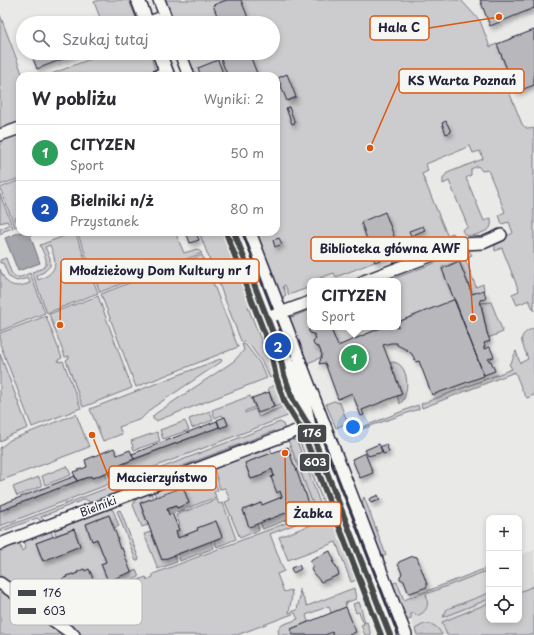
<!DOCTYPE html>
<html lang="pl">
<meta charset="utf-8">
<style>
body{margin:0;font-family:"Playpen Sans",sans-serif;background:#f7f7f7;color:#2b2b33}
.controls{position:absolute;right:12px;bottom:12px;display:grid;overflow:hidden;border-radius:8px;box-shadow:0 2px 6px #0003}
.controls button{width:36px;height:36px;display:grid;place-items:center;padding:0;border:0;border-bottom:1px solid #e1e1e2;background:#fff;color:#2b2b33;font:20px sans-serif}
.you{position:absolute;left:353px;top:427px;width:14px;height:14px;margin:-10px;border:3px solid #fff;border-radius:50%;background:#1a73e8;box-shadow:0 0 0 6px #1a73e833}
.badge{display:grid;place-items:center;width:26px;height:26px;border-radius:50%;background:#ea580c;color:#fff;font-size:13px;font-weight:700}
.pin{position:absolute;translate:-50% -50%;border:2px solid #fff;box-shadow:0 1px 4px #0006}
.popup{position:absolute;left:307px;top:278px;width:94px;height:52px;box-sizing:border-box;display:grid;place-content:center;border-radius:8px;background:#fff;filter:drop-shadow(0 1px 3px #0005);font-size:13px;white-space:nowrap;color:#7c7c81}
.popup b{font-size:15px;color:#2b2b33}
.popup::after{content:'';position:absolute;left:50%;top:100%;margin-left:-8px;border:8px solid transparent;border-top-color:#fff}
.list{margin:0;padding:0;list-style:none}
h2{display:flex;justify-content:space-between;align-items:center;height:52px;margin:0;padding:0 16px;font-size:17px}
h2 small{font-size:13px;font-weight:400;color:#7c7c81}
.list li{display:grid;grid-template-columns:26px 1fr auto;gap:12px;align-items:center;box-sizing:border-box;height:56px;padding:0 16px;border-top:1px solid #e1e1e2}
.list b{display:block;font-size:15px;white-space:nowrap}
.list p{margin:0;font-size:13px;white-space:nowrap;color:#7c7c81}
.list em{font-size:13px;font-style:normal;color:#7c7c81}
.icon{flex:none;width:22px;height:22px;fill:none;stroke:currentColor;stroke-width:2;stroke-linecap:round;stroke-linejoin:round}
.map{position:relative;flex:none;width:534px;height:635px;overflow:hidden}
.search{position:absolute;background:#fff;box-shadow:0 2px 6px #0003;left:16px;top:16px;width:264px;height:44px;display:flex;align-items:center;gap:10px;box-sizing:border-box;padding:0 14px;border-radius:22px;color:#7c7c81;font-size:15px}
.panel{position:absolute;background:#fff;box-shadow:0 2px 6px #0003;left:16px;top:72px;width:264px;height:164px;border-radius:12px}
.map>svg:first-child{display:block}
.built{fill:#dadada}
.green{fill:#ccccce;stroke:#777784;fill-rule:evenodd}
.water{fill:#a5a5ac;stroke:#71717f}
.building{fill:#b8b8bc;stroke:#22223b;filter:url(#shadow)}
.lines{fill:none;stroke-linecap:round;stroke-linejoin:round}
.minor-casing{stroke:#22223b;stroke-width:14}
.tertiary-casing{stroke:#22223b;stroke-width:16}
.minor{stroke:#f6f6f2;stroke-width:11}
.tertiary{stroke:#f6f6f2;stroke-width:13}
.bus-1-casing{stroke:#f6f6f2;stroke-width:9}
.bus-2-casing{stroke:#f6f6f2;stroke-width:9}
.bus-1{stroke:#45484a;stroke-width:6}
.bus-2{stroke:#45484a;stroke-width:6}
.labels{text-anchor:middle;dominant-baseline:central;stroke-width:3;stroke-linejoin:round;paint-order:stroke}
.street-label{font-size:11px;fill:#22223b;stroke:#f6f6f2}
.key{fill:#f6f6f2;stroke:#b6b6bb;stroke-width:1}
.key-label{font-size:11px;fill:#22223b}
.leader{fill:none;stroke:#de560e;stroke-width:1.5}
.callout-dot{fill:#de560e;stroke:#f6f6f2;stroke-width:1.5}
.callout{fill:#f6f6f2;stroke:#de560e;stroke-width:1.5}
.callout-label{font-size:12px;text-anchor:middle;font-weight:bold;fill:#22223b}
.line-badge{stroke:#f6f6f2;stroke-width:1.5}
.badge-label{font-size:11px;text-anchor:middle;font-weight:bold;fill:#fff}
</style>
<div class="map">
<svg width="534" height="635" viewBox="0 0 534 635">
<defs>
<filter id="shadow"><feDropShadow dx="2.5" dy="4" stdDeviation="2" flood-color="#0004"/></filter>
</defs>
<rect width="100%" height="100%" fill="#e9e9e7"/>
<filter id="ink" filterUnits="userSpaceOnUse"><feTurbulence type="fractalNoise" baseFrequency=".025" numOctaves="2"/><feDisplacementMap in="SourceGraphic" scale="8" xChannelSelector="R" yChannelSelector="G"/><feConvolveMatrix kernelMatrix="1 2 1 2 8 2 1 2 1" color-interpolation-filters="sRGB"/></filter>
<g filter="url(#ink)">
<path class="built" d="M534,550V635H417L404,600L489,567V620H519V556Z"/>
<path class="green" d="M99,0H129L138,23H102L94,2Z
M163,0H461L480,21L490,47L497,44L512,82L506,84L522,124C525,128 529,130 534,128V311L529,300L517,305L512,294L519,291L502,248L495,251C493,239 505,237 513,233L509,222L502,224L499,215L505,212L488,170L482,171L478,166L471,169V175L466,178L484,221L491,218C491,221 492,225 490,228C486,232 471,238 465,235C463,233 463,232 462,230L468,227L449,181L443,184V178L447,173L483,159L480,151L473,153L470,146L426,164L428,171L422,174L447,235L453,233L455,237L454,242L449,246L356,281H351L403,261L400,252L336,277L334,273L320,278V281H310V287L289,295L285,285L283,286L286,295L281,298L253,232H276V76H192L184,53H273V23H172Z
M0,15L23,76H20V122L0,129Z
M106,53H150L155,70L142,76H46Z
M20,131V178L0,185V138Z
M20,180V216L15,218L17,222L20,221V225L15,227L0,188Z
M0,194L13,228L4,231L0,235V229L9,225L7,221L0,223Z
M75,232L98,293L47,313L32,272L41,269L46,265V259L40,245ZM50,245C57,263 59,272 38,280L37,275L44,272L50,266V258L45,247Z
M77,232H175L184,253L197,249L202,253L100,292Z
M199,232H222L248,298H249L251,305L248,307L274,374L270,378L262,362L249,344L241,341Z
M467,251L470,252L472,255L465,258L476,287L483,284L484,290L472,294L459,261L442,267V269L455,300L398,322V281H387Z
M202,255L238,347L136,387L101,294Z
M6,258L11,272L15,277H21L30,273L45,313L0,331V269C6,286 14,289 30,283L28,278L17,281L9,277L3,263H0V260Z
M98,296L132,388L83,407L66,360L69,358V356L65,357L49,314Z
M491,302L503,332L488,338L481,303Z
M310,310V318L308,319L310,327L309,332L311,334H314L316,339L313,342L315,346L319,347L322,355L320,358L305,364L287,319Z
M46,316L62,358L58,360L59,362L63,361L81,408L32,427L0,344V333Z
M330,327H383L338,346Z
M534,328V395L527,398L523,392L515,372L422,408L421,404L512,369L509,364L512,361L516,351L520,363L528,359C523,343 514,336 534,328Z
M242,344L246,345L259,362L267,378L156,421L153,419V416L155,414L234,361L244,350Z
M0,354L28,428L8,436L0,442Z
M220,359L222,360L221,362L152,408L141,419L119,427L122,434L103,441L90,409Z
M393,362C410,364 410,395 400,404L397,396L402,394L390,363Z
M278,384L285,403L275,407L268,388Z
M250,396L255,407L245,411V413L255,409L259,417L286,405L290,415L112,483L108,472L121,466L120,465L219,427L220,428L228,425L225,417H223L222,415L215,418L212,410Z
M334,401L340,403L347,421L345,424L336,428L326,404Z
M418,405L419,409L356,431L355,430Z
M210,411L213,420L192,428L189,419Z
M76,414L89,447L0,481V448L10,440Z
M185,421L189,430L163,439L160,430Z
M280,422L283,424L285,430L279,433L274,431L140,482L138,487L131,489L129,483L130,480Z
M157,432L160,441L134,450L131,441Z
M296,436L302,440L305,446L327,504L324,505L299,440L294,437Z
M291,439L297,441L321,506L315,509L288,440Z
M270,447L272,453L245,463L251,479L263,475V473L272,469L274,476L271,477L277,492L280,491L282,497L262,505L261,503L243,510L249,526L257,524L259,530L240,538L225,502L230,500L225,488L220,489L214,469Z
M67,466L71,475L45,485L42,476Z
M210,470L218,490L214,492L216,497L169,515L167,509L176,506L177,508L189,503L183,487L156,497L154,492Z
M105,473L109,484L0,526V511L91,476L92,478Z
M39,477L42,486L17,496L13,487Z
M120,483L123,485L126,491L93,504L85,499L41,517L46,522L43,523L37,518L0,532V529Z
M151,493L153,498L140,503L148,525L142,527L133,505L136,499Z
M364,497L386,555L380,558L360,507Z
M217,499L219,504L223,503L236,539L217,547L214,540L222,537L216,521L198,528V530L178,538L176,531L179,530L177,527L180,525L176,515Z
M110,509L113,510L119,526L114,528L109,515L86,524L92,541L97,539L105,559L106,562L101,564L108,581L136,570L139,577L85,597L83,591L96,586L89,569L85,571L84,569L73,575V574L66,576L67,577L62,579L69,596L80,592L84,601L146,577L147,580L153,577V574L323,509L324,513L270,534L284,571L277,574L284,592L291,590L292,595L289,613L297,610L300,596L299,589L307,606L354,588L356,599L345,603L346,607L331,613L329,606L306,615L308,622L291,629L293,635H279L278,630L282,625L298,619L295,613L237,635H80L0,579V548L19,542L22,551L26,549L23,541L50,528L53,537L36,543L42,560L80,546L74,529L56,535L54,530Z
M294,509L296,516L263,529L260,522Z
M120,510L139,559L136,561L117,511Z
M332,517L357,580L351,582L336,542L288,560L279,537Z
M151,532L162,560L174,555L177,562L158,569L144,534Z
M211,541L214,548L180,561L178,554Z
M489,567V570L426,594C429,605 428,612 416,616L415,613L411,614V619L404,622L390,584L397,582L404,600Z
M534,586V635H447L442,622L489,603V620H519V592Z
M0,587L69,635H0Z
M489,593V599L443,617L447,609Z
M359,602C362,609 363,616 365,623L367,622L371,635H365L361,625L364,624L359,612L356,613L353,604Z
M424,624C433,623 438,627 442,635H417L415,629Z"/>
<path class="water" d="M21,232H29L40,263L18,271L5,238Z"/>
<path class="building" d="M227,0H241L250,23H220L213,5Z
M480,0H534V8L490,26Z
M534,30V85L516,92L497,44Z
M40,53H78L37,69L32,56Z
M221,53H249L258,76H228L222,62Z
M218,60L224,76H201L198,68Z
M287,74L296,97L287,101L278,78Z
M289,107L295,123L292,124L286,108Z
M446,121L451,132L446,134L442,123Z
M385,212L400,252L375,262L361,222Z
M423,226L425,230L411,236L409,231Z
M186,232H196L199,240L190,243Z
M279,238L282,244L275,247L273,240Z
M459,261L472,294L484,290L486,299L480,300L487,333L490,341L484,343L485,346L484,347V349L490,347L494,357L488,359L489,361H491L495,371L484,375L442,269Z
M453,300H455L484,376L432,395L419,361L416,362L412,354L407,350L397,345V343H391L383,345L402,394L362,410L364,415L361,416L352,393L338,399L325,363L319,364L322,355L319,347L315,346L314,345L313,342L316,339L314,334H312L309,332V328L330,327L338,346L383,327H398V322Z
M269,392L274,407L258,413L252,398Z
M225,417L228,425L220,428L217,420Z
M217,421L219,427L134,459L132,454Z
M379,444L383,452L368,456L365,450Z
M386,444L389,452L383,454L380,447Z
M288,447L294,466H295L304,492H305L309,504L249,527L243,510L261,503L262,505L282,497L280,491L277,493L271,477L274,476L272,469L263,473V475L251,479L245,463Z
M114,448L117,455L130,450L134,459L120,465L121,467L108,472L92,478L91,476L77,481L73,472L87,467L85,460Z
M365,453L373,473L360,478L352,459Z
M75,476L77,481L0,511V505Z
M183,487L189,503L177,508L176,506L167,509L169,515L172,513L179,530L176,531L178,538L198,530L197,528L216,521L222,537L162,560L140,503Z
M378,495L380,500L371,503L369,499Z
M109,515L118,539L117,540L120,549L122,548L131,572L108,581L101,564L106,562L105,559L97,539L92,541L86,524Z
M74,529L80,546L43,561L36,543Z
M330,551L334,560L333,563L336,566L339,575L321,582L313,573L311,569L313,566L310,561L312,559Z
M413,556L417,557L427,584V587L410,593L408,592L404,581L400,579V576L402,574L398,564L399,562Z
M299,565L301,569L293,573L291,568Z
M84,569L85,571L89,569L96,586L69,596L62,579L67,577L66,576L73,574V575L75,574L78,573L77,572Z
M346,607L356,632L349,635H333L332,632L325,635H293L291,629Z"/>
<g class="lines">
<g class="minor-casing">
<path id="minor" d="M159,0L168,23
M147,23L165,16
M180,53L189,76
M157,76L166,72
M0,135L20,128
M250,232L406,635
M364,281L462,244L483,243L501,235
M275,315L310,302
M0,544L309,426
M0,583L74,635"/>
</g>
<g class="tertiary-casing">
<path id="tertiary" d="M138,0L147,23
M159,53L168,76
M234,232L278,346L292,371L302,392L309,426L390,635
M280,358C285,381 291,397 304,417"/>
</g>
<use href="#minor" class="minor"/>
<use href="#tertiary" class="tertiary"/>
<g class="bus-1-casing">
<path id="bus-1" d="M234,232L278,346L284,375L293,400L309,426L390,635"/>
</g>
<g class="bus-2-casing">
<path id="bus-2" d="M227,235L270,348L276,377L285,403L302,430L381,635"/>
</g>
<use href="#bus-1" class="bus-1"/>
<use href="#bus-2" class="bus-2"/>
</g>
</g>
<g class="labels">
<g class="street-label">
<text transform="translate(98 506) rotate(-21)">Bielniki</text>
</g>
</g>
<rect x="10" y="579" width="132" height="46" rx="6" class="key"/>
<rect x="18" y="590" width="18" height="6" fill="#45484a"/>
<rect x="18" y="608" width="18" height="6" fill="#45484a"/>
<g class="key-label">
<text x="43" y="597">176</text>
<text x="43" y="615">603</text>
</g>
<path class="leader" d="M499 17L429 28M370 148L399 81M473 318L468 249M60 325L61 271M92 435L109 478M285 453L286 514"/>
<g class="callout-dot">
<circle cx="499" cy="17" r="4"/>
<circle cx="370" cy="148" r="4"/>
<circle cx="473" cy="318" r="4"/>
<circle cx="60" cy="325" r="4"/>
<circle cx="92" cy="435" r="4"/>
<circle cx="285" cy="453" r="4"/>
</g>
<g class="callout">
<rect x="370" y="16" width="59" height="24" rx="4"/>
<rect x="399" y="69" width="125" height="24" rx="4"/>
<rect x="311" y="237" width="157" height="24" rx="4"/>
<rect x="61" y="259" width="198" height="24" rx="4"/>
<rect x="109" y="466" width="107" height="24" rx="4"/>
<rect x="286" y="502" width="55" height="24" rx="4"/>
</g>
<g class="callout-label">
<text x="399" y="32">Hala C</text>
<text x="462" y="85">KS Warta Poznań</text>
<text x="390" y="253">Biblioteka główna AWF</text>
<text x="160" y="275">Młodzieżowy Dom Kultury nr 1</text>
<text x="162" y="482">Macierzyństwo</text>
<text x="313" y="518">Żabka</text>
</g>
<g class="line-badge">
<rect x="297" y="424" width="30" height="19" rx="4" fill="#45484a"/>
<rect x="299" y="453" width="31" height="19" rx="4" fill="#45484a"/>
</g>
<g class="badge-label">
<text x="312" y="437">176</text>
<text x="315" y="466">603</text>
</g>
</svg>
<div class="controls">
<button>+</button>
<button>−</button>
<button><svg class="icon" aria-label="locate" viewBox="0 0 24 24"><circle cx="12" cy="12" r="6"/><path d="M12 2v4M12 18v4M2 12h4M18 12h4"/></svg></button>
</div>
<div class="you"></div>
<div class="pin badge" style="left:354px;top:358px;background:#2e9e5b">1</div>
<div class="popup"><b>CITYZEN</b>Sport</div>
<div class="pin badge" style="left:278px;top:346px;background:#1a4fb4">2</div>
<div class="search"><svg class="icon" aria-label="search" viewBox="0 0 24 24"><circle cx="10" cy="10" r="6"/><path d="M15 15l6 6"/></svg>Szukaj tutaj</div>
<section class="panel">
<h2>W pobliżu<small>Wyniki: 2</small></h2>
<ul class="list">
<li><span class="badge" style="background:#2e9e5b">1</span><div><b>CITYZEN</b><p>Sport</p></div><em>50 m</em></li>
<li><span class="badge" style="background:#1a4fb4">2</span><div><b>Bielniki n/ż</b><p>Przystanek</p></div><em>80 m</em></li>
</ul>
</section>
</div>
